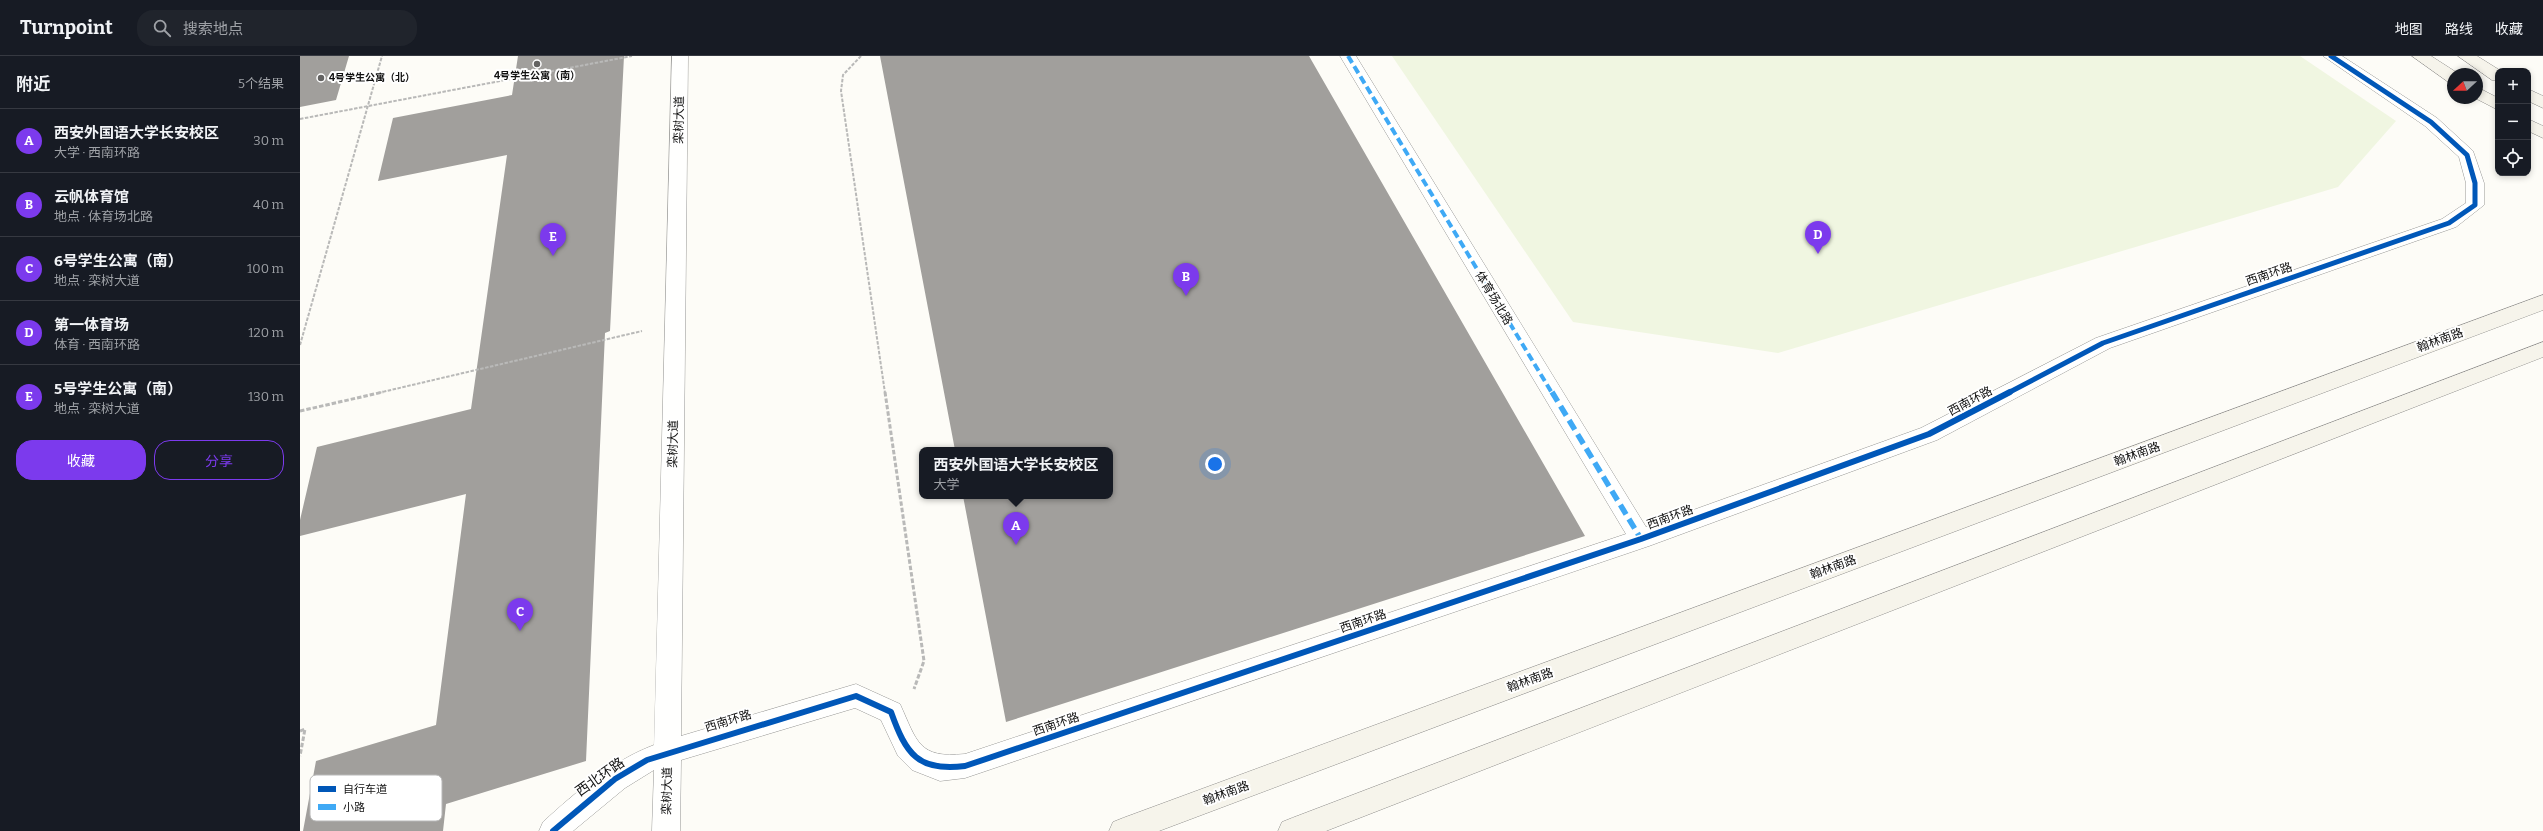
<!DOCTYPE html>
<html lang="zh">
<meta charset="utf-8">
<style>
body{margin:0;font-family:Bitter,"Noto Sans SC",serif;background:#20242c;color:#f1f3f6}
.controls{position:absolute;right:12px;top:12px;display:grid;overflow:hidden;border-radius:8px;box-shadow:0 2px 6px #0003}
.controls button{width:36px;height:36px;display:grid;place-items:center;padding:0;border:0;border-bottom:1px solid #363941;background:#171b24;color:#f1f3f6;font:20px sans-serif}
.compass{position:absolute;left:2147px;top:12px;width:36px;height:36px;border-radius:50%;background:#171b24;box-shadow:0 2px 6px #0003;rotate:249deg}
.you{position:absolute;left:915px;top:408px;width:14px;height:14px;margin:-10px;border:3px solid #fff;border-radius:50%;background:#1a73e8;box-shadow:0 0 0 6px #1a73e833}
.badge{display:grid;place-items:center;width:26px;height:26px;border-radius:50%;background:#7c3aed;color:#fff;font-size:13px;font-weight:700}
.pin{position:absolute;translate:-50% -33px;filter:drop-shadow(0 1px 2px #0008)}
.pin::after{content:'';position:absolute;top:21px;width:14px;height:12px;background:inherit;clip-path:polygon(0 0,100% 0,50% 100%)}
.popup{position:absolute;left:619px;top:391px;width:194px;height:52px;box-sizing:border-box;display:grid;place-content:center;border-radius:8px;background:#171b24;filter:drop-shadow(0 1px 3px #0005);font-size:13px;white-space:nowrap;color:#9ea1a6}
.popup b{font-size:15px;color:#f1f3f6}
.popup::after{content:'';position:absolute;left:50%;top:100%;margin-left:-8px;border:8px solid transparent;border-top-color:#171b24}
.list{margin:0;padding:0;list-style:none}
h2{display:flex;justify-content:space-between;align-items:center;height:52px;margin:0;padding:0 16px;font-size:17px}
h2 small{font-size:13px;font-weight:400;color:#9ea1a6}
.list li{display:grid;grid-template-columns:26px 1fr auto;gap:12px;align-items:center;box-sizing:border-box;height:64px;padding:0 16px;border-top:1px solid #363941}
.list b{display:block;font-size:15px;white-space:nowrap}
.list p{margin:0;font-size:13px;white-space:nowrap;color:#9ea1a6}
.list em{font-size:13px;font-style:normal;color:#9ea1a6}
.actions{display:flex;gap:8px;padding:12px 16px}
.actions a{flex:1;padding:9px 0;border:1px solid #7c3aed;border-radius:16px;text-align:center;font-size:14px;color:#7c3aed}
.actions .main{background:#7c3aed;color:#fff}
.icon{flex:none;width:22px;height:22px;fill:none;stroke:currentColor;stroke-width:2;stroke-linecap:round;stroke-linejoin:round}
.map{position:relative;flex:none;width:2243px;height:775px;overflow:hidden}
header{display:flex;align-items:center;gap:24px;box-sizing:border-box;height:56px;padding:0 20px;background:#171b24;border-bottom:1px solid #363941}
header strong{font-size:19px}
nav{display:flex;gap:22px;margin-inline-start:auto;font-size:14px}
.search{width:280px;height:36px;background:#20242c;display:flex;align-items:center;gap:10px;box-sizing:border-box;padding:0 14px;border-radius:16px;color:#9ea1a6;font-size:15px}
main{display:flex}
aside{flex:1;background:#171b24}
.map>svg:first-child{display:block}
.pitch{fill:#f0f6e1}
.building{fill:#a19f9c}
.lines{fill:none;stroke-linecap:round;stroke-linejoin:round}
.street-casing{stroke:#979795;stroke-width:1}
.secondary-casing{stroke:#8e8d8b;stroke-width:1}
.path-far1{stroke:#b9b9b8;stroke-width:2;stroke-dasharray:3.5 1.5;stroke-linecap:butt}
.path{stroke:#b9b9b8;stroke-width:3;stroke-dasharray:4.5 2;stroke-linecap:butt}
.street{fill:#fffffe;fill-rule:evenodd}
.secondary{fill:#f6f4eb;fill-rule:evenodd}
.quiet-far1{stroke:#3fa9f5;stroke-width:4;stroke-dasharray:8 4;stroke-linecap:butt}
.quiet{stroke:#3fa9f5;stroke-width:5.5;stroke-dasharray:11 5.5;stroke-linecap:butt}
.cycleway-far1-casing{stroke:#fff;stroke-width:7}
.cycleway-casing{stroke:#fff;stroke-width:9}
.cycleway-far1{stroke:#0057b8;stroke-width:5}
.cycleway{stroke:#0057b8;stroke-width:6}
.poi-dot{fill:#646362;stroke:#fff;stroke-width:1.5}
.labels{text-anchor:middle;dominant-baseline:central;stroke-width:4;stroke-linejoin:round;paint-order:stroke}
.far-poi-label{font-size:10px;font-weight:bold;fill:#111;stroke:#fff}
.street-label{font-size:12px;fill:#111;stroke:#fff}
.near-street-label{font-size:14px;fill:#111;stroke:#fff}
.key{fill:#fff;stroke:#b8b8b8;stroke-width:1}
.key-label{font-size:11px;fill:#111}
</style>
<header>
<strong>Turnpoint</strong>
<div class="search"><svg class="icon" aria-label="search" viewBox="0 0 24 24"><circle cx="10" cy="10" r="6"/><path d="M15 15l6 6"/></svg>搜索地点</div>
<nav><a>地图</a><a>路线</a><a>收藏</a></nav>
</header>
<main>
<aside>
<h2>附近<small>5个结果</small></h2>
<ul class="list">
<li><span class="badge">A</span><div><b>西安外国语大学长安校区</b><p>大学 · 西南环路</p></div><em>30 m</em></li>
<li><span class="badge">B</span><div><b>云帆体育馆</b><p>地点 · 体育场北路</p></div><em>40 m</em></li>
<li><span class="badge">C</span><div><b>6号学生公寓（南）</b><p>地点 · 栾树大道</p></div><em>100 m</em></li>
<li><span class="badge">D</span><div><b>第一体育场</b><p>体育 · 西南环路</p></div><em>120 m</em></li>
<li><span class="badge">E</span><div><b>5号学生公寓（南）</b><p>地点 · 栾树大道</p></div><em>130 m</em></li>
</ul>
<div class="actions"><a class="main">收藏</a><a>分享</a></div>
</aside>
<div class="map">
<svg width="2243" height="775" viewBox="0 0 2243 775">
<rect width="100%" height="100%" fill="#fdfcf7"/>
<path class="pitch" d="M1092,0H2000L2096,65L2038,131L1478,297L1273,266Z"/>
<path class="building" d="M0,0H49L36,44L0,51Z
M218,0H324L310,275L305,277L286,705L146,748L143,775H3L16,705L136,669L166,438L0,480V464L17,391L171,353L207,99L78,125L93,62L212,39Z
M580,0H1009L1285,480L706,666L663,440H810V394H655Z"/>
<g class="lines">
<g class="street-casing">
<path id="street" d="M372,0H388L381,680L556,628L600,648C617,685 618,703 665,698L1326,478L1040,0H1056L1346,471L1621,372L1796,282L2142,163L2166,147V127L2159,101L2125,70L2023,0H2042L2137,62L2173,95L2184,127V149L2156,171L1810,292L1637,384L1349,490L665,722L640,725L612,714L598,700L581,664L555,652L381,704L380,775H352L354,714L325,732L273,775H239L243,766C277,735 312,705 354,689Z"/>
</g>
<g class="secondary-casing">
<path id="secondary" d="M2112,0H2131L2159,18H2153V26L2147,25Z
M2158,0H2177L2201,15H2198V25L2192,24Z
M2177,31L2198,42V54L2175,42H2177Z
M2228,33L2243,40V52L2228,45Z
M2228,63L2243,70V82L2228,75Z
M2243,239V254L859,775H809L813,766L823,762Z
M2243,286V301L1026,775H978L982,766L992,762Z"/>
</g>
<path class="path-far1" d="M561,0L543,19L541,35L585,337
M0,63L332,0
M0,289L82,0
M78,337L342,275"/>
<path class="path" d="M585,336L624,605L614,633
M0,355L83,336
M0,675L5,673L0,700"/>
<use href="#street" class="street"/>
<use href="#secondary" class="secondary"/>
<path class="quiet-far1" d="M1048,0L1252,337"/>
<path class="quiet" d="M1252,336L1341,483"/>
<g class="cycleway-far1-casing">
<path id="cycleway-far1" d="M1708,337L1803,287L2149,167L2175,149V127L2167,99L2131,66L2031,0"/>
</g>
<g class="cycleway-casing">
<path id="cycleway" d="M253,775L315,723L347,704L556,640L591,656C606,698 618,716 665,710L1341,483L1629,378L1710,336"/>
</g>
<use href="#cycleway-far1" class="cycleway-far1"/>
<use href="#cycleway" class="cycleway"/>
</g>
<g class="poi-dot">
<circle cx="237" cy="8" r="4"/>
<circle cx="21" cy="22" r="4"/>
</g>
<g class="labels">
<g class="far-poi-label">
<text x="237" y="20">4号学生公寓（南）</text>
<text x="29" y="22" text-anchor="start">4号学生公寓（北）</text>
</g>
<g class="street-label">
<text transform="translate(379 64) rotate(-89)">栾树大道</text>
<text transform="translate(1969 218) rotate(-19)">西南环路</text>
<text transform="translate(1194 242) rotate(59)">体育场北路</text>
<text transform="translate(2140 284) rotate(-20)">翰林南路</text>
<text transform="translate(1670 345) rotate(-28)">西南环路</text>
<text transform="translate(373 388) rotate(-89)">栾树大道</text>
<text transform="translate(1837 398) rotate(-20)">翰林南路</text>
<text transform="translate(1370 461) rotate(-20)">西南环路</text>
<text transform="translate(1533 511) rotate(-20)">翰林南路</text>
<text transform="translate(1063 565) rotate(-19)">西南环路</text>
<text transform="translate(1230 624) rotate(-20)">翰林南路</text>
<text transform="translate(428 665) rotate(-17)">西南环路</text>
<text transform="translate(756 668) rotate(-19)">西南环路</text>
<text transform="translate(367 735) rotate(-89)">栾树大道</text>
<text transform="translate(926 737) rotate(-20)">翰林南路</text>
</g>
<g class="near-street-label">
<text transform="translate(300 721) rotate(-35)">西北环路</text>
</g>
</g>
<rect x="10" y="719" width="132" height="46" rx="6" class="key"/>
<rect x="18" y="730" width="18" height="6" fill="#0057b8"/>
<rect x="18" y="748" width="18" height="6" fill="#3fa9f5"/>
<g class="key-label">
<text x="43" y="737">自行车道</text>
<text x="43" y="755">小路</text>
</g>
</svg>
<div class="controls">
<button>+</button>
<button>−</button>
<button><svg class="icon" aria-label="locate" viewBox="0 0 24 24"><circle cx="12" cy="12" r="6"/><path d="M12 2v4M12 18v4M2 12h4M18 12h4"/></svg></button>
</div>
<svg class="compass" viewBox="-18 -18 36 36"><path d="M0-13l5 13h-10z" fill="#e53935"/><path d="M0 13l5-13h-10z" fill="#9ea1a6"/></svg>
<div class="you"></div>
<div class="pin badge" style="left:716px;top:489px">A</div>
<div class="popup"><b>西安外国语大学长安校区</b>大学</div>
<div class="pin badge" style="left:886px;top:240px">B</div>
<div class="pin badge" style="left:220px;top:575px">C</div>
<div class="pin badge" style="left:1518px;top:198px">D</div>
<div class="pin badge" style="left:253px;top:200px">E</div>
</div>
</main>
